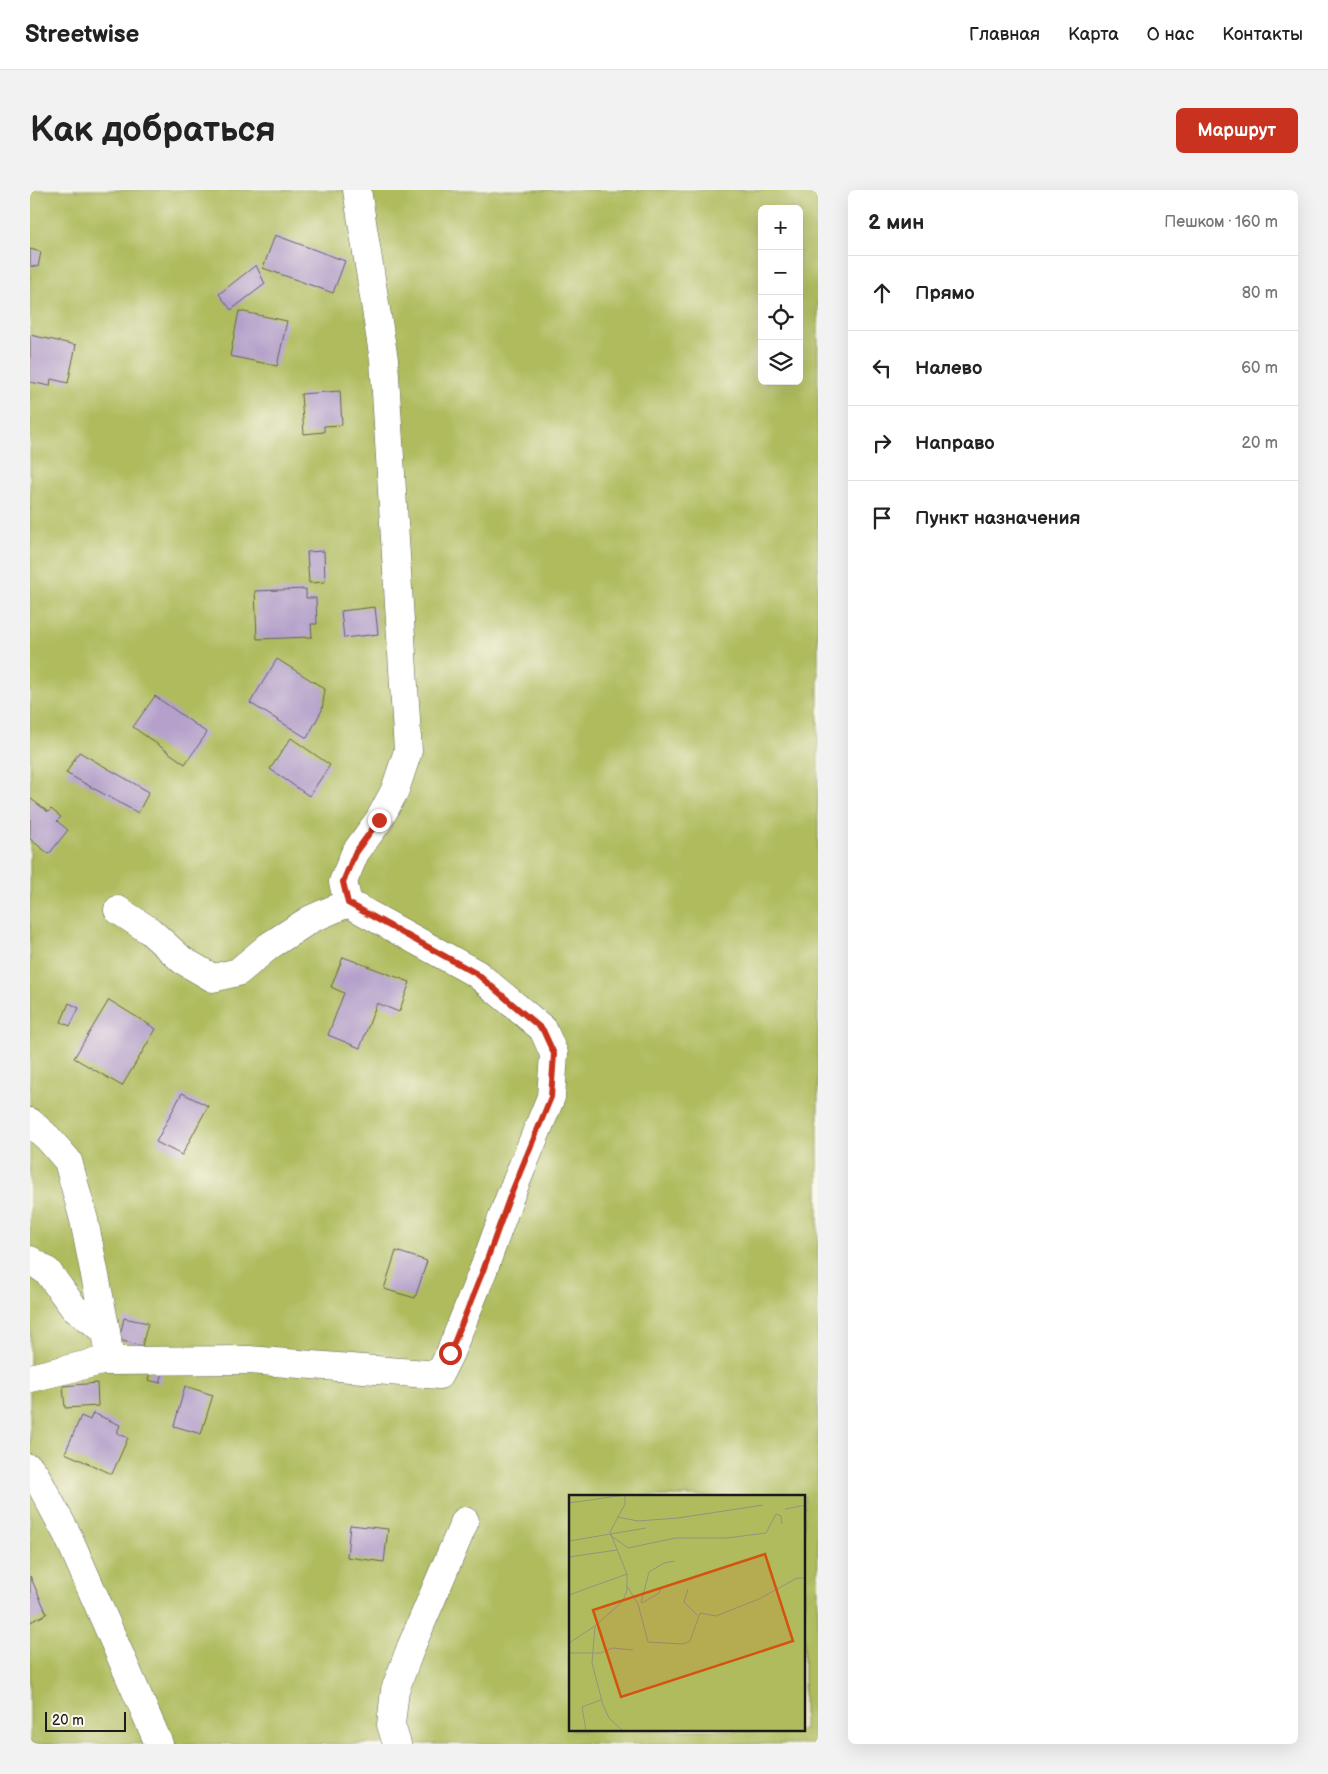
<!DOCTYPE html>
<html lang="ru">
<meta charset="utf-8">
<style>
body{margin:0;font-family:"Balsamiq Sans",sans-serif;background:#f2f2f2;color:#222}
.controls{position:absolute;right:15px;top:15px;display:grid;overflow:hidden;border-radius:8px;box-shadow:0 5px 20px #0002}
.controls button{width:45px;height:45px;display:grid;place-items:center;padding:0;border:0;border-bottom:1px solid #e0e0e0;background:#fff;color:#222;font:25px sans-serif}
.scale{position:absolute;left:15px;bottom:12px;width:81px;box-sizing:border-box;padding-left:5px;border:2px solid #1c1c1c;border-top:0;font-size:14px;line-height:18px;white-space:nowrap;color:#1c1c1c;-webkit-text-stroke:4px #fbf7ec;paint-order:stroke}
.stop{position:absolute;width:15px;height:15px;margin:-11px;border:4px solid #c8321e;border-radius:50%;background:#fff}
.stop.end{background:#c8321e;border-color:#fff;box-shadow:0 1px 5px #0008}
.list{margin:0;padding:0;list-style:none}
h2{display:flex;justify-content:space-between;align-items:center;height:65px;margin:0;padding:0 20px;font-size:21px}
h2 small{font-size:16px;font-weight:400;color:#767676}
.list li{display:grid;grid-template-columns:32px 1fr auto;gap:15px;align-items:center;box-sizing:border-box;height:75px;padding:0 20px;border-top:1px solid #e0e0e0}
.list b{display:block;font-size:19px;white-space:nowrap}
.list em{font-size:16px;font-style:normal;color:#767676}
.icon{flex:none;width:28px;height:28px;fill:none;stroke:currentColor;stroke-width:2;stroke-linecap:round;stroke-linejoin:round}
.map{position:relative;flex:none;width:788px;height:1554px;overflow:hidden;border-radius:8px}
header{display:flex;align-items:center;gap:30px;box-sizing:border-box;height:70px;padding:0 25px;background:#fff;border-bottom:1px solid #e0e0e0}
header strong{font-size:24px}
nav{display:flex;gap:28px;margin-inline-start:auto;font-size:18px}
.intro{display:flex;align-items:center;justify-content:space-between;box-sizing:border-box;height:120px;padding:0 30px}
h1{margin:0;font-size:35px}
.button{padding:12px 22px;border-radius:8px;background:#c8321e;color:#fff;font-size:18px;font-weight:700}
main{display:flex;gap:30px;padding:0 30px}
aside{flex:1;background:#fff;border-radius:8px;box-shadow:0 5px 20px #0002}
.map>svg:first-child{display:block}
.green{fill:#afbb5d;stroke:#666c3c;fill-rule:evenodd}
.building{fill:#b4a0ca}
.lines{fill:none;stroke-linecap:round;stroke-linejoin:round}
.minor-casing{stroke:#636155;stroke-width:29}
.minor{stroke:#fff;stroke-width:28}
.route{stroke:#c8321e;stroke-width:6}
.inset-road{fill:none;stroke:#96937e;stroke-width:1}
.view{fill:#d4530e;fill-opacity:0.15;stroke:#d4530e;stroke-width:2.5}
.inset-edge{fill:none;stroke:#1c1c1c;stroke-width:2.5}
</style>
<header>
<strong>Streetwise</strong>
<nav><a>Главная</a><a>Карта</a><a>О нас</a><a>Контакты</a></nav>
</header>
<div class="intro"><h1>Как добраться</h1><a class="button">Маршрут</a></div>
<main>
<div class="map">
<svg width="788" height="1554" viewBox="0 0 788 1554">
<rect width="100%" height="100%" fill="#fbf7ec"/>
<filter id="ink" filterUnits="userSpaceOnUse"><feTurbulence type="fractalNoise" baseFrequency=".02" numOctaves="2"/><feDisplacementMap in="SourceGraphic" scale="10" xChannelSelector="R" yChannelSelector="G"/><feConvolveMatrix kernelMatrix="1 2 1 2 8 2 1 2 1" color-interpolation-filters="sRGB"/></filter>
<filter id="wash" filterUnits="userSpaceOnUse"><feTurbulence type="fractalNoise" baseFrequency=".0096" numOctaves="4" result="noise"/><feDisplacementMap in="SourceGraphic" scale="20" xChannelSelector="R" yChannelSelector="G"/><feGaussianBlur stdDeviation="1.12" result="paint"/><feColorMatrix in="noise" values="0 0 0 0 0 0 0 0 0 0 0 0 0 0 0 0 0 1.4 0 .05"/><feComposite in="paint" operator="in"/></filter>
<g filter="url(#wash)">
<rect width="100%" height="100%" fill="#e8e2c0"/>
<path class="green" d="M0,0H788V1554H0ZM732,19H769V191H732ZM541,1306H774V1540H541Z"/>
<g id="blocks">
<path class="building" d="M245,45L315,71L303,103L233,78Z
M0,59L11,62L8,77L0,76Z
M226,75L235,94L201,120L189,104Z
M209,121L257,131L247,176L200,166Z
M0,145L46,155L38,193L21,189L20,196L0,192Z
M310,201L312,235L294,236V242L274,244L271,204Z
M294,361L295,392L279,393L277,362Z
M276,399V408H286L287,434H281L282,447L227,449L225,401Z
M345,417L348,444L314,448L311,421Z
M247,469L295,499L292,520L277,548L220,513Z
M125,506L177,543L155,574L103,537Z
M261,548L300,575L279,606L240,579Z
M49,562L119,602L108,623L36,583Z
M0,608L18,622L21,619L31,627L27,631L38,640L19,664L0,649Z
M313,767L380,792L369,822L347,813L330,858L298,845L314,803L301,797Z
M79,810L126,839L92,896L44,868Z
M39,813L49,818L40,836L31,832Z
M152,903L178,916L152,965L126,952Z
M366,1061L397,1071L385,1108L354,1099Z
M94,1128L118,1133L112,1156L89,1150Z
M121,1180L133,1183L130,1193L118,1190Z
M67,1193L68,1216L35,1218L33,1196Z
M155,1196L183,1205L171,1244L144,1236Z
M63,1223L90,1235L87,1243L98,1248L82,1284L35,1263L51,1226L60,1230Z
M320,1335L358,1339L354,1372L317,1367Z
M0,1386L17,1424L0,1432Z"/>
</g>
</g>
<g filter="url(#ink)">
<use href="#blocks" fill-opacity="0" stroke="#636155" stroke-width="1"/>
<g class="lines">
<g class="minor-casing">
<path id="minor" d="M88,720L120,741L152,770L183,788L208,782L239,756L281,729L318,713
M0,932L18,948L38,971L54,1030L76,1141L80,1171
M0,1070L18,1082L44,1118L76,1141
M0,1188L72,1171H80L219,1170L409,1185L420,1163L454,1078L479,1009L521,907L524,864L513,839L447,784L318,713L313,692L325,663L349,630L365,600L378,561L354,170L327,0
M0,1278L6,1286L38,1346L129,1554
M367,1554L361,1535L365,1500L381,1457L435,1331"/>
</g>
<use href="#minor" class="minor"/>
</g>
</g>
<g class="lines" filter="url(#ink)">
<path class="route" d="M349,630L325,663L313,692L318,713L447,784L513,840L524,864L521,907L479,1009L454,1078L420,1163"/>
</g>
<g transform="translate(539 1305)">
<rect width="236" height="236" fill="#e8e2c0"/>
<path d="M0,0H236V236H0Z" fill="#afbb5d"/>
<path class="inset-road" d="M0,8L55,0M216,14L237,10M48,22L69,26L109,23L194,10M41,40L59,53L106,43H158L197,38L207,19L212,21L213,29M0,46L77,33M0,62L48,55M58,91L69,109L79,147L114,149L121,146L131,118L147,121L190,104L228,83H237M119,94L115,107L128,120M0,100L58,79M72,108L80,77L95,68L106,66M73,108L90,98L93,91M0,148L26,131M0,158H32L43,153L64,155M17,236L13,212L32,205M54,236L40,223L34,210L23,168L26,131L54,106L58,95V79L41,37L56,9V0"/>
<path class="view" d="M196,59L224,146L52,202L24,115Z"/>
<rect width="236" height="236" class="inset-edge"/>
</g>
</svg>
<div class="controls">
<button>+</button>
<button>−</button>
<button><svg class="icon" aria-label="locate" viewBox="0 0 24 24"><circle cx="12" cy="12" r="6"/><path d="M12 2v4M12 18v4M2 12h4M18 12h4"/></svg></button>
<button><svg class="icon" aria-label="layers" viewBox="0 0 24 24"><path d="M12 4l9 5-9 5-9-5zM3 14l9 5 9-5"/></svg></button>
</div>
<div class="scale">20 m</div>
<div class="stop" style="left:420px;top:1163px"></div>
<div class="stop end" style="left:349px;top:630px"></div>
</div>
<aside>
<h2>2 мин<small>Пешком · 160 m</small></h2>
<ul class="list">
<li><svg class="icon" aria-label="ahead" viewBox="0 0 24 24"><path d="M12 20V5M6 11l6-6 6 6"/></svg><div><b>Прямо</b></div><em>80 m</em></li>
<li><svg class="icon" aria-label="left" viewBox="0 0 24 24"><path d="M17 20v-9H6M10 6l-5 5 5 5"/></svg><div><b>Налево</b></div><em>60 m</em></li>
<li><svg class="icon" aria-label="right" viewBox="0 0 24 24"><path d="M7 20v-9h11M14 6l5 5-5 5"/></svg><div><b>Направо</b></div><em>20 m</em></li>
<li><svg class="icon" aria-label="arrive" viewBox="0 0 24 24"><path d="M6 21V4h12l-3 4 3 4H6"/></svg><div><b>Пункт назначения</b></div></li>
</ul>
</aside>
</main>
